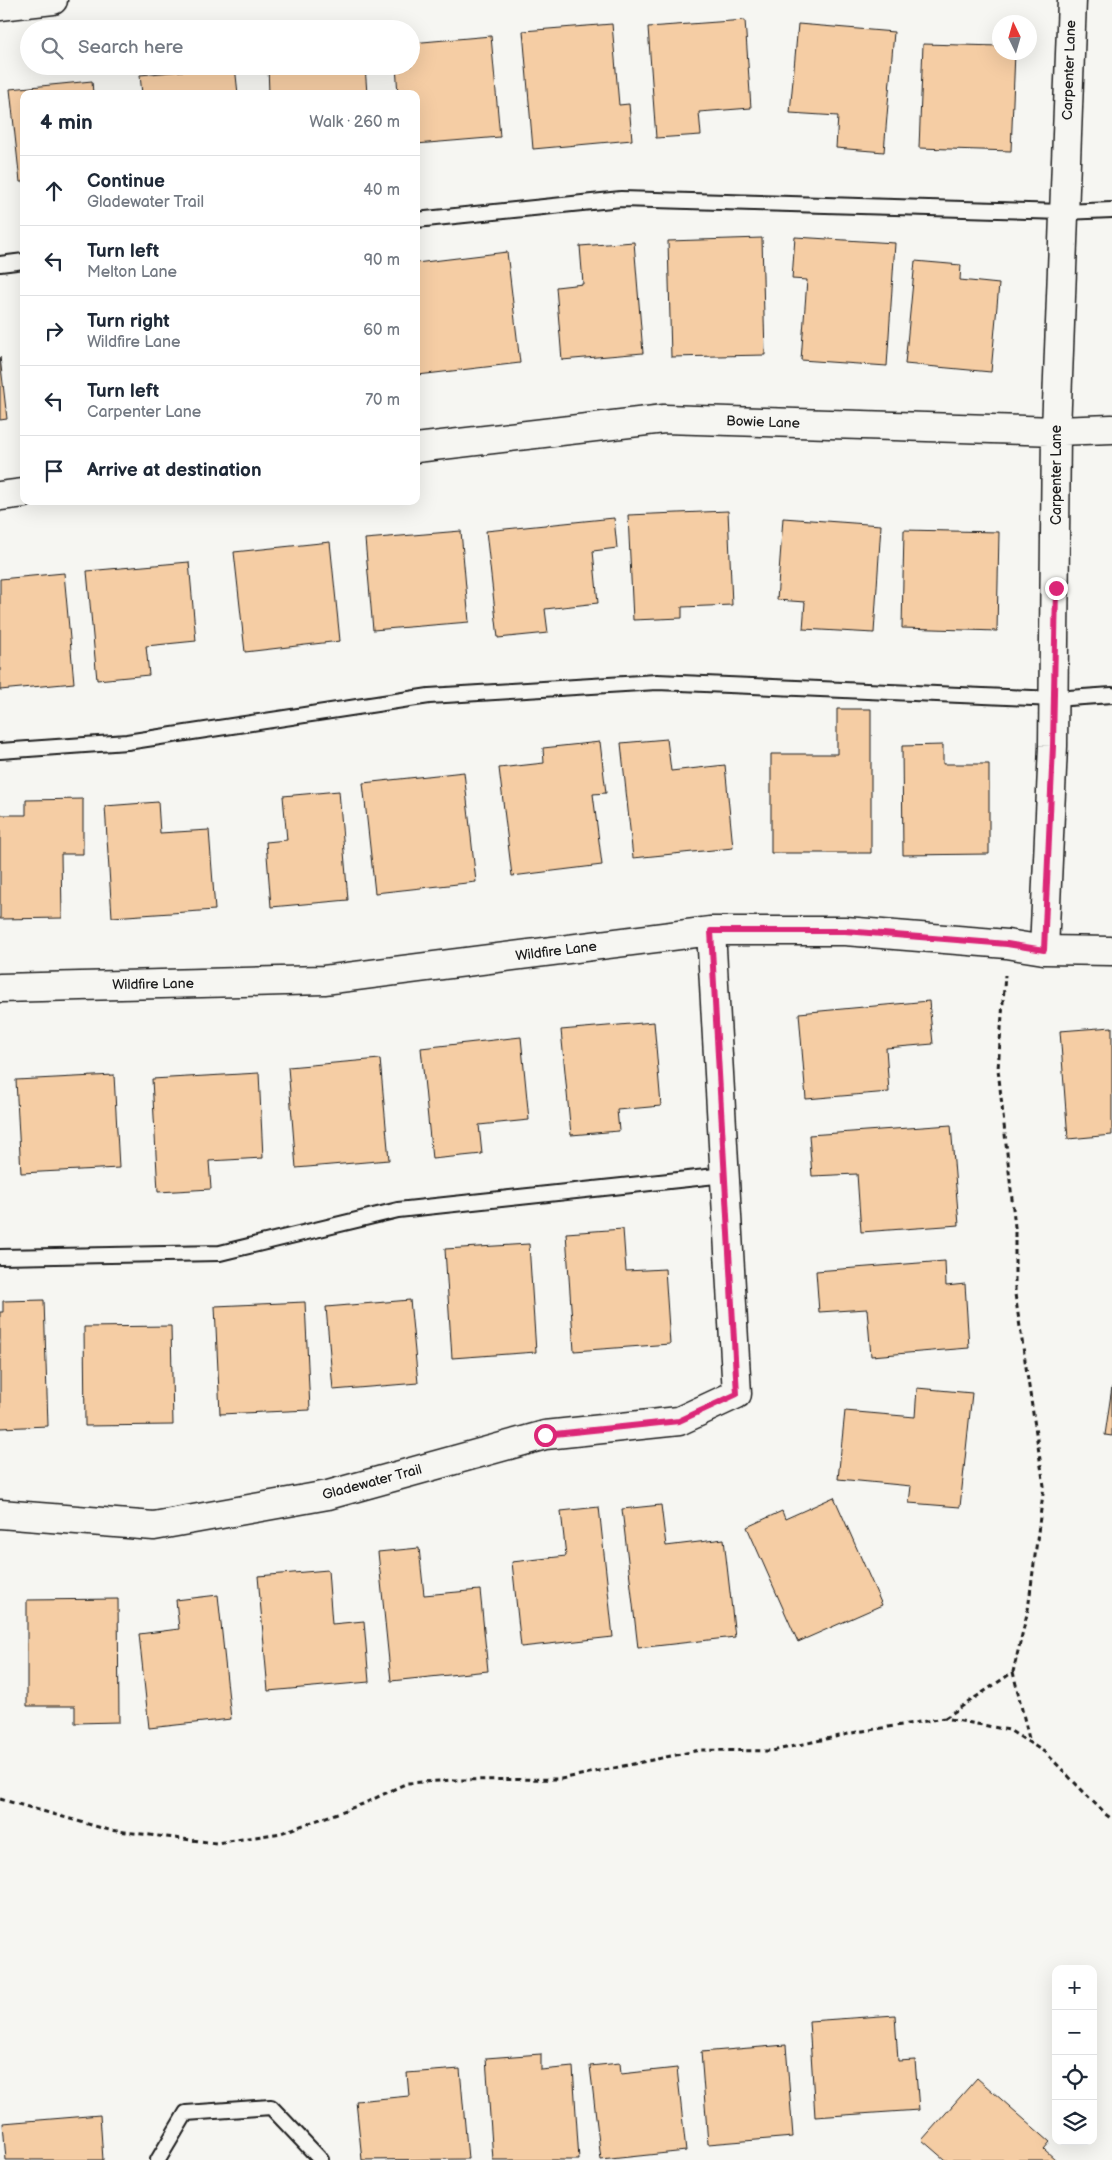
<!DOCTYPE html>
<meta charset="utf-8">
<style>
body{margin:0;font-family:"Balsamiq Sans",sans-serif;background:#f6f6f7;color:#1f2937}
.controls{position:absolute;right:15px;bottom:15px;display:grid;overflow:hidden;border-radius:10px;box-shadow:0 5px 20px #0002}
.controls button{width:45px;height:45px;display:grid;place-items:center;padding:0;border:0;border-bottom:1px solid #e0e1e3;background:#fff;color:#1f2937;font:25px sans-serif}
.compass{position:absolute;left:992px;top:15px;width:45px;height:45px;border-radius:50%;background:#fff;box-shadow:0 5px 20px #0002;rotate:355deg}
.stop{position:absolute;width:15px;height:15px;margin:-11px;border:4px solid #db2777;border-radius:50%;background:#fff}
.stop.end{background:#db2777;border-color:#fff;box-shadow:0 1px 5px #0008}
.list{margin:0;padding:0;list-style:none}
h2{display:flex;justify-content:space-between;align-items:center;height:65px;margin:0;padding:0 20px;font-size:21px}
h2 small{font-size:16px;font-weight:400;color:#747a83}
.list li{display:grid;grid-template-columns:32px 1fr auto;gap:15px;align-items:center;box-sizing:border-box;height:70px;padding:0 20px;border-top:1px solid #e0e1e3}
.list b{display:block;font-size:19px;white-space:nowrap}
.list p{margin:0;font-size:16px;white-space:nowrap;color:#747a83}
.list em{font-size:16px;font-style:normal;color:#747a83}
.icon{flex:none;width:28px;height:28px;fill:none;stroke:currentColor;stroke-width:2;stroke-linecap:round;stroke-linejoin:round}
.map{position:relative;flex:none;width:1112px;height:2160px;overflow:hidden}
.search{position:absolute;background:#fff;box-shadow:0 5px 20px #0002;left:20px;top:20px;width:400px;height:55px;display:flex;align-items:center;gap:12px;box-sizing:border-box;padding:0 18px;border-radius:28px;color:#747a83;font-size:19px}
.panel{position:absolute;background:#fff;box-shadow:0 5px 20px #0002;left:20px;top:90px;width:400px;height:415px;border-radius:10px}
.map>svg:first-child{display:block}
.building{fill:#f5cda4;stroke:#1c1c1c}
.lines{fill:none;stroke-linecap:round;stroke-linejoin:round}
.service-casing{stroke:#1c1c1c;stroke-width:18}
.minor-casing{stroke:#1c1c1c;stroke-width:31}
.path{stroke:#1c1c1c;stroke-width:3;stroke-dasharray:5 4;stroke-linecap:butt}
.service{stroke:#f6f6f2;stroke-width:14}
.minor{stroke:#f6f6f2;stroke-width:28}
.route{stroke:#db2777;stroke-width:6}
.labels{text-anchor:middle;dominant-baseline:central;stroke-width:5;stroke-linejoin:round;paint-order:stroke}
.street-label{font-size:14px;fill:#1c1c1c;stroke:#f6f6f2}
</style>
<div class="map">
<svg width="1112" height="2160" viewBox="0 0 1112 2160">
<rect width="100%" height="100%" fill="#f6f6f2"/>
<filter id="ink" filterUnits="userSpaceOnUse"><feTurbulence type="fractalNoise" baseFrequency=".02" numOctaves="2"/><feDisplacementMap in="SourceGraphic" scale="10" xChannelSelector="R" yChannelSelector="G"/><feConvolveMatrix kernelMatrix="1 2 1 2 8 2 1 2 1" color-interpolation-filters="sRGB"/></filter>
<g filter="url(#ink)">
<path class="building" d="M745,20L751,108L699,112L701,135L656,138L648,27Z
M612,24L619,105L629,104L632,140L533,149L523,31Z
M798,24L894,32L884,152L836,148L838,116L790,113Z
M491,36L500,137L416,144V94H398L396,66H411V43Z
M923,44L1000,46V52H1015L1011,151L919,148Z
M235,66L238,94H142L140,75Z
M268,66H365L367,94H269Z
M92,81L93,94H24V182H20L10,89Z
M795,237L895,243L887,366L801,360L807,280L792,279Z
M762,238L765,355L671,357L668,241Z
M634,242L643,353L562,360L556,287L583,284L580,246Z
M507,252L520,363L418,375L416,263Z
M915,261L961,265L960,280L999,284L991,372L905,364Z
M0,357L7,419L0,420Z
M728,511L732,605L682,607V618L633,620L628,515Z
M614,518L617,548L593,551L598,603L545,609L548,633L498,638L486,531Z
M783,518L881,525L874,633L803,629L805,602L777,600Z
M904,530L999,532L997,631L902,628Z
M461,531L469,622L373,630L365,539Z
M330,542L340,641L245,652L234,552Z
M189,562L196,641L146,646L149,675L97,680L87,571Z
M64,573L74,683L0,690V579Z
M837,709H871V853H771V754H837Z
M667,739L671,771L725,765L733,848L633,858L621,743Z
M600,742L606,793L593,794L602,865L512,876L499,768L544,763L543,748Z
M943,745V764H989V854L903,855L902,746Z
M464,772L476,882L375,893L363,783Z
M339,791L348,900L271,907L266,842L287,840L283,796Z
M83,799V854H61L62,918L0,919V815H26V800Z
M158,802L160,833L209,830L215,910L112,917L105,806Z
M929,1001L933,1044L886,1048L889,1092L806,1099L799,1013Z
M654,1022L661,1106L617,1110L619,1131L571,1135L561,1030Z
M1112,1027V1135L1068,1139L1060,1031Z
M521,1037L529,1120L479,1125L482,1154L432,1159L421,1048Z
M380,1059L389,1160L296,1168L288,1067Z
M259,1073L263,1158L209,1161L211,1189L158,1192L152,1079Z
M114,1075L119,1168L21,1173L16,1080Z
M951,1125L959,1225L861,1232L857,1174L812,1176L809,1135Z
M623,1229L626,1271L665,1269L670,1344L574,1351L566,1233Z
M529,1244L536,1352L452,1358L445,1249Z
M945,1261L946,1286L965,1284L969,1348L871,1356L867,1309L819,1312L816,1271Z
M44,1300L48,1426L0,1428V1312H3V1301Z
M410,1300L418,1383L333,1390L326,1307Z
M305,1302L310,1410L220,1414L215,1306Z
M171,1326L173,1425L85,1426L84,1327Z
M1112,1387V1436L1105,1435Z
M917,1388L972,1393L960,1507L909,1503L911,1486L838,1479L845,1411L915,1417Z
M834,1497L882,1605L798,1642L747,1527L782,1511L785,1519Z
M661,1505L666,1546L724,1539L735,1637L638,1648L622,1509Z
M599,1507L613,1637L521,1647L512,1562L566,1556L561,1511Z
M419,1548L424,1595L480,1590L488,1671L391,1681L378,1552Z
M328,1570L332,1624L364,1621L369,1682L268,1691L258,1576Z
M218,1595L231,1719L149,1728L139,1634L179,1629L176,1600Z
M118,1599L119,1722L75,1723V1706H27V1600Z
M895,2015L898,2061L915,2060L919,2110L815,2117L809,2021Z
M786,2045L793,2137L708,2144L701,2052Z
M541,2054V2070L573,2067L579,2160H493L486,2058Z
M620,2063L621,2074L677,2068L686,2151L601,2160L590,2066Z
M460,2069L468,2159L362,2160L356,2101L409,2096L407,2073Z
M977,2078L1050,2142L1044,2149L1056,2160H945L922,2140Z
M100,2115L103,2160H6L3,2123Z"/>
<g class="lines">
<g class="service-casing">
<path id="service" d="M416,220L621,199L1064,212L1112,210
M0,264L24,261
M0,751L127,742L429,696L657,682L1054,699L1112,695
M0,1257L220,1253L398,1210L725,1175
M158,2160L186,2113L271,2107L321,2160"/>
</g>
<g class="minor-casing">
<path id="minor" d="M0,6L53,0
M416,448L664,419L1056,431L1112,429
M0,496L24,493
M1044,950L1053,746L1056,431L1072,0
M0,988L324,980L711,931H845L1007,944L1044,950L1112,951
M0,1514L154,1526L328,1495L545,1435L679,1421L737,1394L711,931"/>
</g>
<path class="path" d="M1013,1672L1030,1743
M945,1718L1013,1672L1028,1610L1044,1486L1015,1294V1227L998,1069L1005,975
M0,1799L109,1830L216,1843L281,1833L363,1804L407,1783L454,1780L561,1779L700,1750L772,1751L857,1732L945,1718L1009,1730L1046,1753L1105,1814L1112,1819"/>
<use href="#service" class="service"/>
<use href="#minor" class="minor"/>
</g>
</g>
<g class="lines" filter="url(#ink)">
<path class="route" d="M545,1435L679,1421L737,1394L711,931H845L1007,944L1044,950L1053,746L1056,588"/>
</g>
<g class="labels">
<g class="street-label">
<text transform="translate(1069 70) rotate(-88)">Carpenter Lane</text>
<text transform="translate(763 422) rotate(2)">Bowie Lane</text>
<text transform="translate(1056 475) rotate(-90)">Carpenter Lane</text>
<text transform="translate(556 951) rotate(-7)">Wildfire Lane</text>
<text transform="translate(153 984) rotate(-1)">Wildfire Lane</text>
<text transform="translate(372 1482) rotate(-15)">Gladewater Trail</text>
</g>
</g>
</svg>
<div class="controls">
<button>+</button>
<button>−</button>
<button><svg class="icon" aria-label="locate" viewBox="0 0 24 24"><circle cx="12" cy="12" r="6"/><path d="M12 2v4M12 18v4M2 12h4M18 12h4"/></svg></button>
<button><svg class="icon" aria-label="layers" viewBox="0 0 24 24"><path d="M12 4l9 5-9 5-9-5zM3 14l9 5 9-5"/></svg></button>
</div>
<svg class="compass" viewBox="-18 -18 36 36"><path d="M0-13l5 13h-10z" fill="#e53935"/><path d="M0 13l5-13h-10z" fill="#747a83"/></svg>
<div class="stop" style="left:545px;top:1435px"></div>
<div class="stop end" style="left:1056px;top:588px"></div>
<div class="search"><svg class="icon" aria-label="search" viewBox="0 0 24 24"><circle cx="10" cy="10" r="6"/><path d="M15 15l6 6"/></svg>Search here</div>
<section class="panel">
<h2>4 min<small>Walk · 260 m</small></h2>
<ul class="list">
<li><svg class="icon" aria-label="ahead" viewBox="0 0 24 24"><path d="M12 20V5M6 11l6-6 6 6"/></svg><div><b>Continue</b><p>Gladewater Trail</p></div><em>40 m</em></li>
<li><svg class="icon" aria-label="left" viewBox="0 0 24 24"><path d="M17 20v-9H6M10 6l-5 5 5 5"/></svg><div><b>Turn left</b><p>Melton Lane</p></div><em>90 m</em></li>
<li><svg class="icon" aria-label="right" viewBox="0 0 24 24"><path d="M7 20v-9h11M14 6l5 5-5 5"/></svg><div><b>Turn right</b><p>Wildfire Lane</p></div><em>60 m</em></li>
<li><svg class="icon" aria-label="left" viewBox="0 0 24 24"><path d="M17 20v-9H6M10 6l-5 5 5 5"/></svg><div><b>Turn left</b><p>Carpenter Lane</p></div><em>70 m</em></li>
<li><svg class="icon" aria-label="arrive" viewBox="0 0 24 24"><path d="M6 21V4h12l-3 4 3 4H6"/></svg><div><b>Arrive at destination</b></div></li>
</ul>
</section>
</div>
